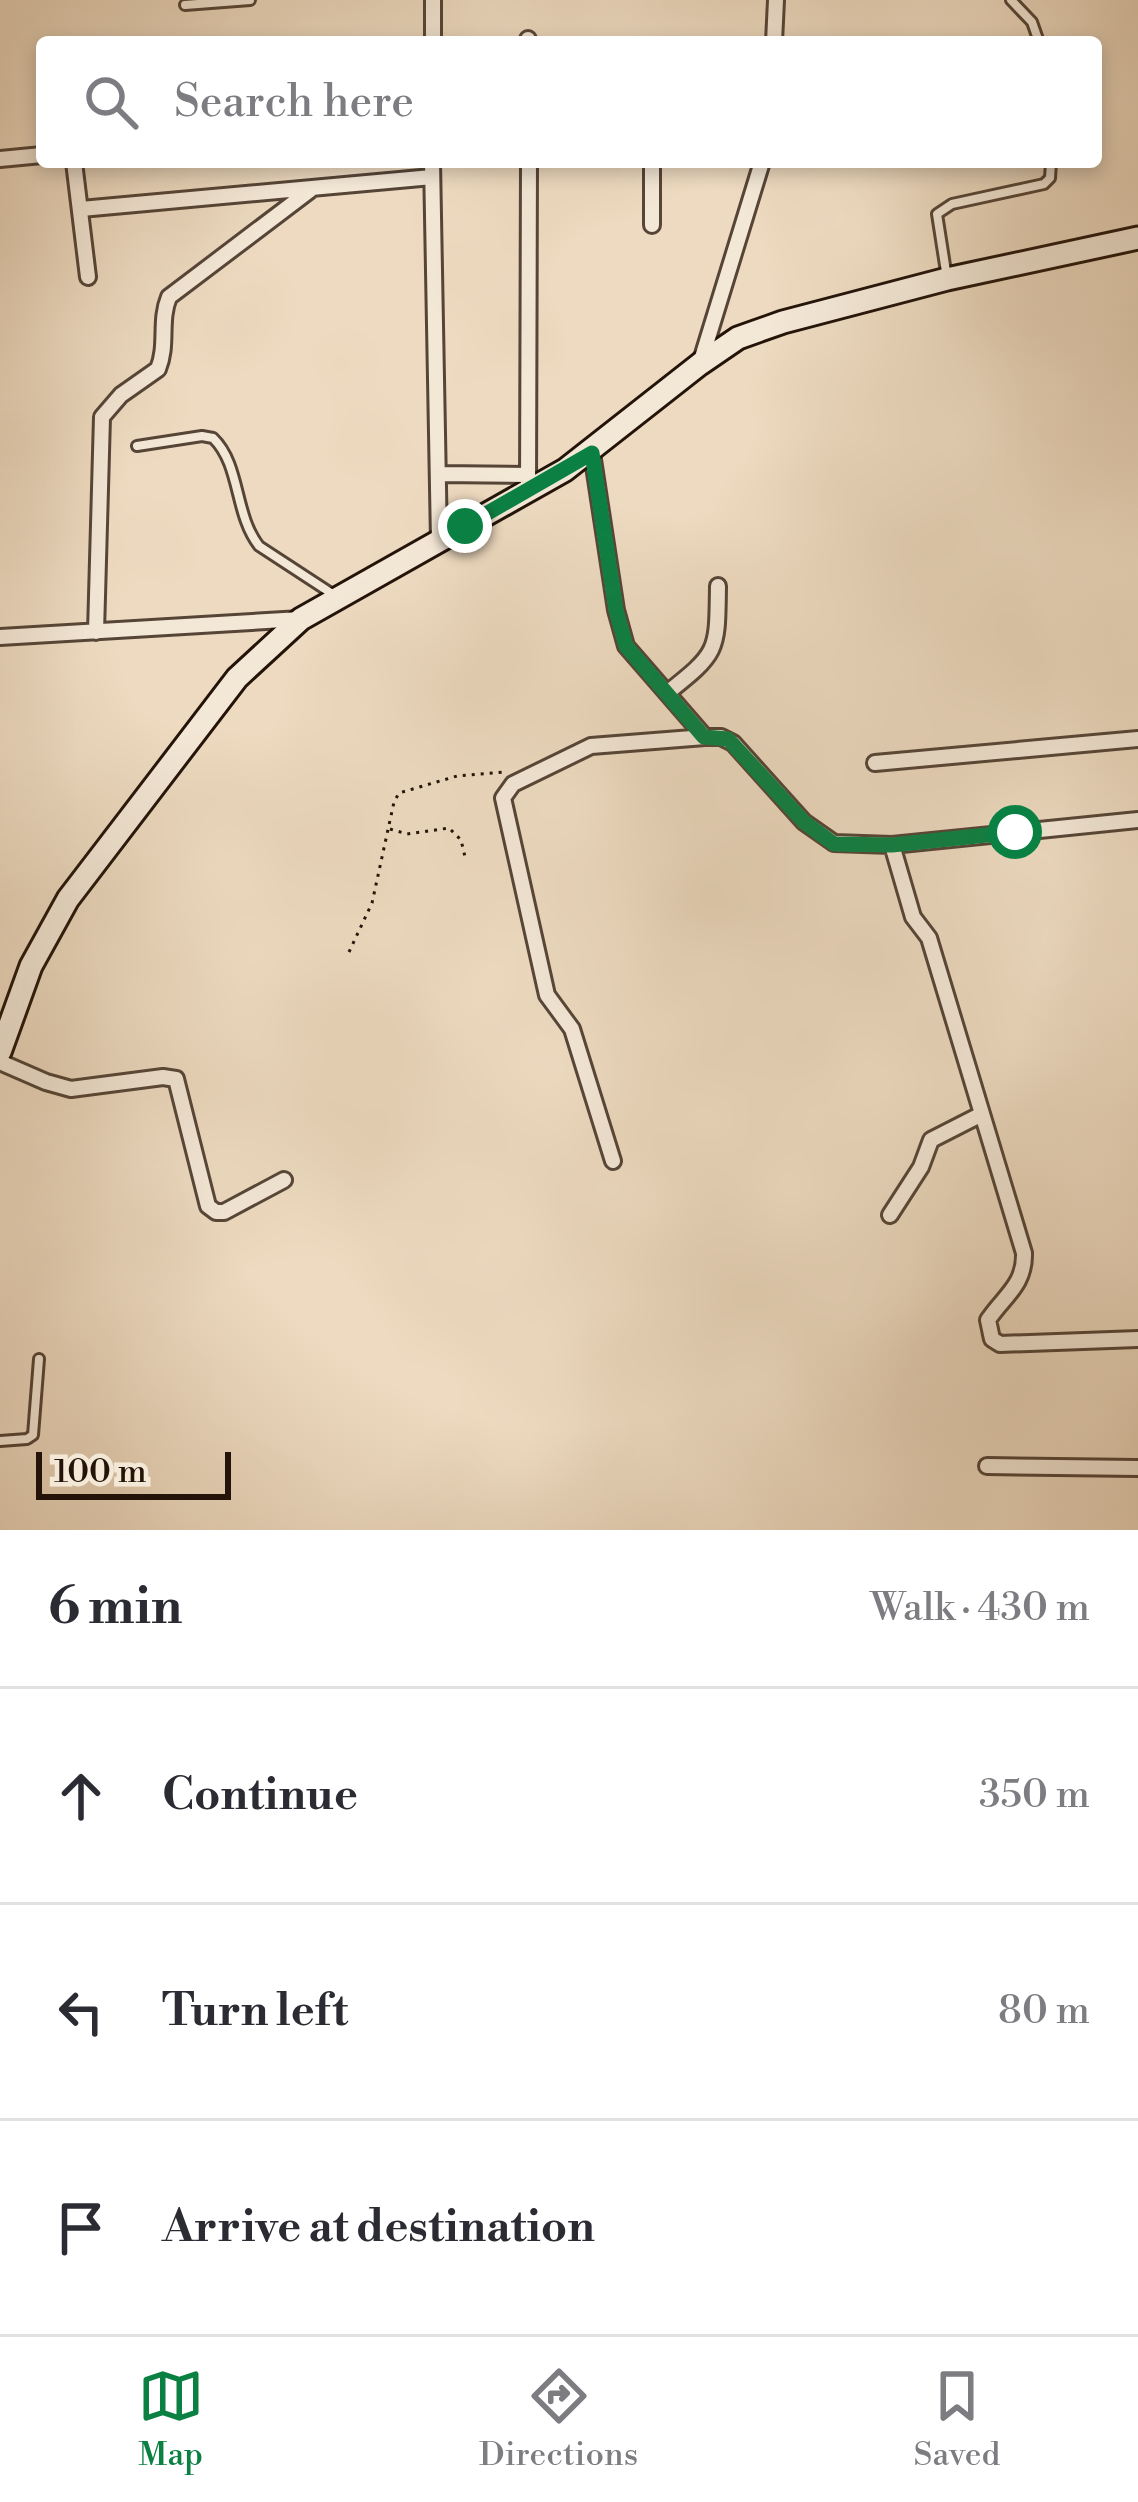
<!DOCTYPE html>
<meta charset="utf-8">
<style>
body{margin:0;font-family:"Libre Bodoni",serif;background:#f7f7f7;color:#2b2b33}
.scale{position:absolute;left:36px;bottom:30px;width:195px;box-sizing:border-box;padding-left:12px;border:6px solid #231309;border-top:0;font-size:33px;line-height:42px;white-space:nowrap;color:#231309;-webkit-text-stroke:9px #f3e7d6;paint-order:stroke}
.stop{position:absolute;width:36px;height:36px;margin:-27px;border:9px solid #0b8043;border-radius:50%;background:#fff}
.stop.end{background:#0b8043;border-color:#fff;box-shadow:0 3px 12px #0008}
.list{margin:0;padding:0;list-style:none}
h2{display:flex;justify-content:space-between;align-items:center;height:156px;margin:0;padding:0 48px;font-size:51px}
h2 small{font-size:39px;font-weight:400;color:#7c7c81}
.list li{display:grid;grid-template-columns:78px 1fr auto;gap:36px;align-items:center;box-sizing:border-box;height:216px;padding:0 48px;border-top:3px solid #e1e1e2}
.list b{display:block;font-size:45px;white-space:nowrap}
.list em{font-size:39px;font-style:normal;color:#7c7c81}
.icon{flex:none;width:66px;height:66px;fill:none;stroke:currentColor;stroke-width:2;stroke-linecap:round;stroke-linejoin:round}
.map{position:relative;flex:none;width:1138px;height:1530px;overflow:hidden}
.search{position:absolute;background:#fff;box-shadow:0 6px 18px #0003;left:36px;right:36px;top:36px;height:132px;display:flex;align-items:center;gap:30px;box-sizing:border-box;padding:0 42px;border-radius:12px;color:#7c7c81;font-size:45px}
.sheet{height:804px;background:#fff}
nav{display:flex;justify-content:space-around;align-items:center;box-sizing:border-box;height:168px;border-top:3px solid #e1e1e2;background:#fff;font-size:33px;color:#7c7c81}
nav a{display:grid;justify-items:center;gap:6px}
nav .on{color:#0b8043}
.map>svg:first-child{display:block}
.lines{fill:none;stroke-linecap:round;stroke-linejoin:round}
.lane-casing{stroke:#564537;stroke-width:14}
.street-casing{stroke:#564537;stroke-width:20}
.secondary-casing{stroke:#231309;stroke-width:27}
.path{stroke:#231309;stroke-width:3;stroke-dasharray:3 6;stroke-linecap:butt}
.lane{stroke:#f3e7d6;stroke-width:8}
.street{stroke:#f3e7d6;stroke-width:14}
.secondary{stroke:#f3e7d6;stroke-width:21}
.route{stroke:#0b8043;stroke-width:15}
</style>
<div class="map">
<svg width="1138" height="1530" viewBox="0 0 1138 1530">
<rect width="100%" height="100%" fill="#eddac0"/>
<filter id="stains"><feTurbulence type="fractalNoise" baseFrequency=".00167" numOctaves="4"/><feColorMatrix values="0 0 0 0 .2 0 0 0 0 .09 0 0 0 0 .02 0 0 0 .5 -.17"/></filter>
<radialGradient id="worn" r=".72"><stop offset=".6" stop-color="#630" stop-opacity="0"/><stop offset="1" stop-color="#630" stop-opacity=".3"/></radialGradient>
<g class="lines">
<g class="lane-casing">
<path id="lane" d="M1011,0L1032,22L1039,42
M185,5L250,0
M947,278L937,214L952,204L1044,184L1050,178L1051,162
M137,446L202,436L213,438C241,465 234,514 259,546L337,597
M0,1441L27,1439L33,1435L39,1359"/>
</g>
<g class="street-casing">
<path id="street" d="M528,39V42
M433,42V0
M774,42L776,0
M0,159L42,155
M74,162L88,277
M432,162L439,541
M81,209L432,177
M652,225V162
M700,364L762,162
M592,453L616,610L626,646L705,737H721L733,743L804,822L834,843L892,845L1138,820
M438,474L528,475
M528,491L529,162
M96,632L102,417L121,395L158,369C168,345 159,321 169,297L313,188
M0,637L301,619
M667,693C719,652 717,651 718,586
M875,763L1138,739
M892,845L913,917L929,938L1024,1253C1025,1285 1004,1296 988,1320L992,1339L1000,1344L1138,1339
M0,1062L46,1082L71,1089L163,1077L176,1079L208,1206L216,1212H224L284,1180
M613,1161L572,1029L547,995L503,798L513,784L591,746L705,737
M890,1215L921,1167L931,1140L982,1114
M987,1466L1138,1468"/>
</g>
<g class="secondary-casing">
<path id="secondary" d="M0,1052L31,966L68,899L237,678L301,619L565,470L700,364L738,338L783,322L947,279L1138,238"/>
</g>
<path class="path" d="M390,829L407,834L449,828L461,840L466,861
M349,952L372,903L394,802L399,793L457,776L505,772"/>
<use href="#lane" class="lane"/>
<use href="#street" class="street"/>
<use href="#secondary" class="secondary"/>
</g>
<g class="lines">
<path class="route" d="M465,526L592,453L616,610L626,646L704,737L728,739L804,822L834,844L892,845L1015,832"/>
</g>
<rect width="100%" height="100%" filter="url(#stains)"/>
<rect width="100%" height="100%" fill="url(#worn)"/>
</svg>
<div class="scale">100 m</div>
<div class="stop" style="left:1015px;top:832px"></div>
<div class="stop end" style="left:465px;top:526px"></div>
<div class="search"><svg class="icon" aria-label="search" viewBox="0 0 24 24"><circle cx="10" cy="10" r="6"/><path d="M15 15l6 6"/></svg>Search here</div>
</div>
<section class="sheet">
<h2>6 min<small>Walk · 430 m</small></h2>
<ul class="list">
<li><svg class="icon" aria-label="ahead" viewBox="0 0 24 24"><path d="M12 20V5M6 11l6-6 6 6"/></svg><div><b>Continue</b></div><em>350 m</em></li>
<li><svg class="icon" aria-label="left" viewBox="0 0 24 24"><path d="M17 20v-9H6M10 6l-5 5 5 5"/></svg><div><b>Turn left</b></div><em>80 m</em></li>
<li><svg class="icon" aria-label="arrive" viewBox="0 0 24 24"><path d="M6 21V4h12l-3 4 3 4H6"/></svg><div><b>Arrive at destination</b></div></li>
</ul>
</section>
<nav>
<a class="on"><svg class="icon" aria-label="map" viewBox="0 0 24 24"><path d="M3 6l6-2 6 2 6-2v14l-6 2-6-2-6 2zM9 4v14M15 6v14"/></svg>Map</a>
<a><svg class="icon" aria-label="directions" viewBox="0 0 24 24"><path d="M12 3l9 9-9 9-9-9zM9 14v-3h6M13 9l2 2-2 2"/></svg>Directions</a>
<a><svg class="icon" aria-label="saved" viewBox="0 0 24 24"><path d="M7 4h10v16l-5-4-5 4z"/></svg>Saved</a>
</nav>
